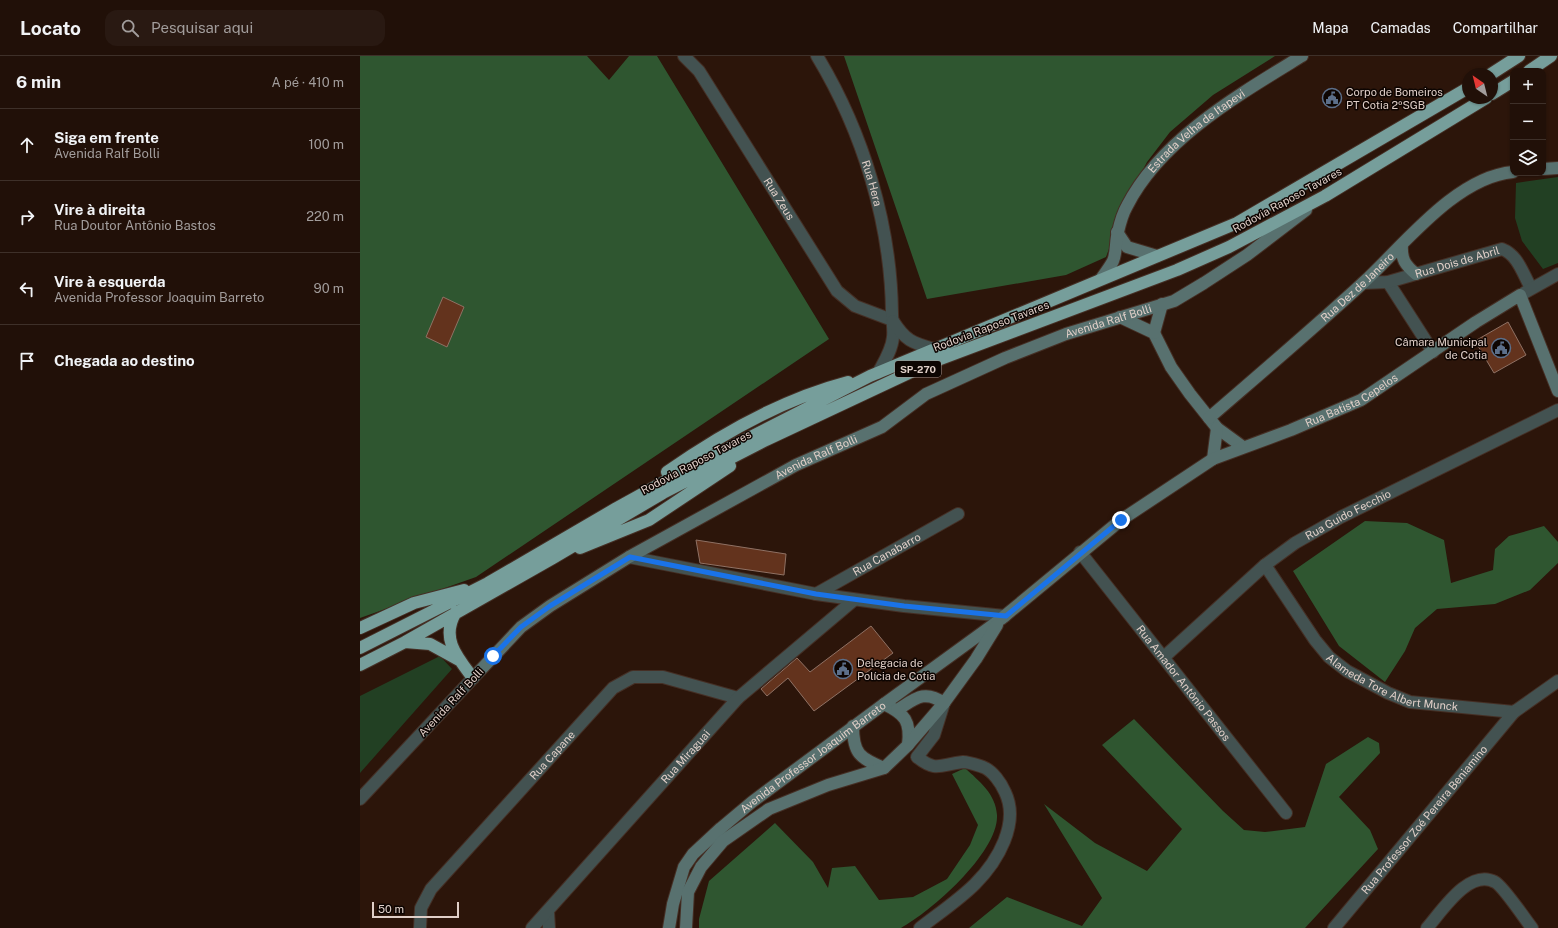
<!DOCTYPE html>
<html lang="pt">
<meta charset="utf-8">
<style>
body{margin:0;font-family:"Public Sans",sans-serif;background:#291912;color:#f1f3f6}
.controls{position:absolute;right:12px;top:12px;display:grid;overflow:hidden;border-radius:8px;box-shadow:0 1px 3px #0004}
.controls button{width:36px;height:36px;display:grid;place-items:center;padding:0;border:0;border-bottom:1px solid #3e3029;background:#211008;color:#f1f3f6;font:20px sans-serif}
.compass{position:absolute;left:1102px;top:12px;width:36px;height:36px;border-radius:50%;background:#211008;box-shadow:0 1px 3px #0004;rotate:325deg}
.scale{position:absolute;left:12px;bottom:10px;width:87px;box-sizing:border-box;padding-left:4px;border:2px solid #e0cfc8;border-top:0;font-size:11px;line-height:14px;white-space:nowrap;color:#e0cfc8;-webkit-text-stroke:3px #0d0502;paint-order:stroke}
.stop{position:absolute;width:12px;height:12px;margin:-9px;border:3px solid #1a73e8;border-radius:50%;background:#fff}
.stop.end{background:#1a73e8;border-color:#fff;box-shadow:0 1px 4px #0008}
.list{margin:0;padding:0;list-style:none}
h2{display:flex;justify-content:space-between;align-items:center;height:52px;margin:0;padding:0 16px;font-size:17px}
h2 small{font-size:13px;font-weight:400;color:#a29d9c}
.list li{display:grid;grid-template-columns:26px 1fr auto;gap:12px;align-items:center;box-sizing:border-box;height:72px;padding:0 16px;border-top:1px solid #3e3029}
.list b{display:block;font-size:15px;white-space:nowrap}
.list p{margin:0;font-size:13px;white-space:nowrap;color:#a29d9c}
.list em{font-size:13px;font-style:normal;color:#a29d9c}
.icon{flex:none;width:22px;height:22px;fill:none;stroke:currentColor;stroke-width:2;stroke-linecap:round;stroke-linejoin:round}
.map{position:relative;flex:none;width:1198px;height:872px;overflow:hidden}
header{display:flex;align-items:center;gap:24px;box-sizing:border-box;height:56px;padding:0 20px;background:#211008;border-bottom:1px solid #3e3029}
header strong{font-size:19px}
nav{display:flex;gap:22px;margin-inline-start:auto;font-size:14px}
.search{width:280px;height:36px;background:#291912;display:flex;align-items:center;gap:10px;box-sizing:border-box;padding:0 14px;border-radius:12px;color:#a29d9c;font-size:15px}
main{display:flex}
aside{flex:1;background:#211008}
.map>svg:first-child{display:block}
.green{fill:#224023}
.forest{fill:#2f5630}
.building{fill:#63331d;stroke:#8f7164}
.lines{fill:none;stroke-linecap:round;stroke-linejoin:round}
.street-casing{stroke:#452f25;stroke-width:14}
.secondary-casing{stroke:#452f25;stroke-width:14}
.highway-casing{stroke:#452f25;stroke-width:14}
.street{stroke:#435251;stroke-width:12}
.secondary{stroke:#58716f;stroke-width:12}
.highway{stroke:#769e9b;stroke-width:12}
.route{stroke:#1a73e8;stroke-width:5}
.labels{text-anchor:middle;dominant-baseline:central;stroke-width:3;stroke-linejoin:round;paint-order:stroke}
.shield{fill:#0d0502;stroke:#a1928d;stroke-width:1}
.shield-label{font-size:10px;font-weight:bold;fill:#e0cfc8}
.poi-label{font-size:11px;fill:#e0cfc8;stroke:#0d0502;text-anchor:start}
.street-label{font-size:11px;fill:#e0cfc8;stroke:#0d0502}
</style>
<header>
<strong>Locato</strong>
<div class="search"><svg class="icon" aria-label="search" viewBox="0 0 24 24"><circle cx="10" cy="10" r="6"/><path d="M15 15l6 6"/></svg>Pesquisar aqui</div>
<nav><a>Mapa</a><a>Camadas</a><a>Compartilhar</a></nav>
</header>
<main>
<aside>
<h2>6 min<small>A pé · 410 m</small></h2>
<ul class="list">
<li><svg class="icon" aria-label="ahead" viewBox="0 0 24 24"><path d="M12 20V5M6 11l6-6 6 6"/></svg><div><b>Siga em frente</b><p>Avenida Ralf Bolli</p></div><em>100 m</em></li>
<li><svg class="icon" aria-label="right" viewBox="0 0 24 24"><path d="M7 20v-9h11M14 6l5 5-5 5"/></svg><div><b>Vire à direita</b><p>Rua Doutor Antônio Bastos</p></div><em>220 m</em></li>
<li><svg class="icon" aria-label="left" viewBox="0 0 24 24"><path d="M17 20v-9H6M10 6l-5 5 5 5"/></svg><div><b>Vire à esquerda</b><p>Avenida Professor Joaquim Barreto</p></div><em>90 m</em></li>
<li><svg class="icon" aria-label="arrive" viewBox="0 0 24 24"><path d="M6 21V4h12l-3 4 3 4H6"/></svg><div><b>Chegada ao destino</b></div></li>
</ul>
</aside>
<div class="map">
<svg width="1198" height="872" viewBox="0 0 1198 872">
<rect width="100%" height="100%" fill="#2c150a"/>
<path class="green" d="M1198,121V207L1183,213L1162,185L1155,162L1156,127Z
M80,600L92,613L0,717V640Z"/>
<path class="forest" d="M0,0H227L249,24L269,0H297L469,283L116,521L0,562Z
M484,0H915L853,39L810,76L787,106L768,142L746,201L706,219L567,243Z
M1005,465L1047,467L1084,484L1091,527L1133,514L1135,493L1149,480L1184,470L1198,486V507L1170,534L1135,548L1077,553L1055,572L1045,595L1025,626L979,590L933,515Z
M774,663L863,755L884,774L905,776L945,771L966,708L1008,681L1019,687L1020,697L979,741L1010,774L1018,793L945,872H609L647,841L722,870L742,842L684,748L735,787L787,815L822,773L742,689Z
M605,712C619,725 636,738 637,759C639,796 571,856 541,872H339V863L349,825L415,767L453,806L468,832L472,812L495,810L519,844L553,841L587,823L610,789L618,769L592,718Z"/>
<path class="building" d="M83,241L104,251L87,291L66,281Z
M1148,266L1166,299L1134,317L1115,285Z
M336,484L426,498L424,519L340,507Z
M511,570L533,597L454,655L428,622L407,640L401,633L437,602L450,616Z"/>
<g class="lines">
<g class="street-casing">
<g id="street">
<path id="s1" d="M324,0L339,15L477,235L495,250L532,264"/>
<path id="s2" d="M457,0C503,76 531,168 532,257C532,264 534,273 533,281C532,294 524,306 518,317"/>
<path d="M1028,226L1073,296"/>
<path id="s3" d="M1003,227L1028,226L1142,193C1158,199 1163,218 1171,232"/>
<path d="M1164,237L1198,218"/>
<path d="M533,265C545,284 552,287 574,293"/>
<path id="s4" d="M720,496L926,757"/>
<path d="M269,501L456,538L544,550L645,560"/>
<path id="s5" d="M905,509L955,584L969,601L987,615L1028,637L1050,646L1154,656L1198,625"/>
<path id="s6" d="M456,538L598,458"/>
<path id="s7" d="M804,601L905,509L935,487L981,461L1198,354"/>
<path d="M0,743L113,622"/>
<path d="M188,855L189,872"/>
<path id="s8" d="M60,872L61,852L71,833L253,632L273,621H303L378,642"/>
<path id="s9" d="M172,872L378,642L494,544"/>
<path d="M560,872C578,858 599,844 615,828C638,805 660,767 645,736C641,727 633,715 623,711C617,709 609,706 603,706C581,708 577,717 557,701L574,679L584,647"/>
<path id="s10" d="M974,872L1154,656"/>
<path d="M1067,872C1082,855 1109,812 1135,826C1143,830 1165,863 1172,872"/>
</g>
</g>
<g class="secondary-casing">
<g id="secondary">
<path d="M1183,113L1198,112"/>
<path d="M757,176L767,191L797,200"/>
<path d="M1042,189C1041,203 1045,209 1056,218"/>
<path id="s11" d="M741,223C745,217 750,211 753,205C757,196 755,185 758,176C760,167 763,157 767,150C801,83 880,38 942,0"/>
<path d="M760,261L794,277L811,311L830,338L857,372L883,391"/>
<path d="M794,277L802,248"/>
<path id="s12" d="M849,362C901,317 954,272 1004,226C1044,189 1096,121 1153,116"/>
<path d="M853,403L857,372"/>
<path id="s13" d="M113,622L161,571L190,550L269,501L436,409L522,371L566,338L645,302L706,278L814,245L844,227L887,199L946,154"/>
<path d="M524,648C545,658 551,665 548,689"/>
<path d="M537,654C555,643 564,633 584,647"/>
<path d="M493,670C493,698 500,702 524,712"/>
<path id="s14" d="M309,872L313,848L324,811L333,798L361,772L392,746L524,648L641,563L761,464L853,403L931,374L1001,344L1116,266L1160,239L1198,335"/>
<path d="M326,872L328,836L341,811L363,785L409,753L468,729L524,712L547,690L584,647L616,603L637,569"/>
</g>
</g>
<g class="highway-casing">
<path id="highway" d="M1169,15L1191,0
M1131,18L1159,0
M1132,38L1153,25
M307,416C361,378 423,343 488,326
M220,492L289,464L370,410
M96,556C80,582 97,601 113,622
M0,572L54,547L104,534
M45,586L70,588L99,604
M0,592L128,527L255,453L320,417L510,320L877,167L1108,32
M0,609L45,586L193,502L303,437L406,384L570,307L817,214L869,191L965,140L1126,42"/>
</g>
<use href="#street" class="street"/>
<use href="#secondary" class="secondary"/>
<use href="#highway" class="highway"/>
</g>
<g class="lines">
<path class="route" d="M133,600L161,571L190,550L270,501L456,538L544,550L646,560L761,464"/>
</g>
<defs>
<g id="civic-ring" transform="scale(1)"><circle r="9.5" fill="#0d0502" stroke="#5c6f8a" stroke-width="1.5"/><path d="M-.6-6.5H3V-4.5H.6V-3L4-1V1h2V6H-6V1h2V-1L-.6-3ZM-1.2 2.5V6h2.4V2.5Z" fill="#5c6f8a"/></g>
</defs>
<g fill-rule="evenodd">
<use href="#civic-ring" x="972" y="42"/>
<use href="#civic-ring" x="1141" y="292"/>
<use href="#civic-ring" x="483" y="613"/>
</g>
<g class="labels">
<rect class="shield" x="535" y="305" width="46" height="16" rx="3"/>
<g class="shield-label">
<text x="558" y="313">SP-270</text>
</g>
<g class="poi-label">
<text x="986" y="36">Corpo de Bomeiros<tspan x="986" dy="13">PT Cotia 2ºSGB</tspan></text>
<text x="1127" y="286" text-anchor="end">Câmara Municipal<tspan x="1127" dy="13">de Cotia</tspan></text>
<text x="497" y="607">Delegacia de<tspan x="497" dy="13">Polícia de Cotia</tspan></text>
</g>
<g class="street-label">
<text stroke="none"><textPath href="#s11" startOffset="182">Estrada Velha de Itapevi</textPath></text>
<text stroke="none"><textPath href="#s2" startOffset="139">Rua Hera</textPath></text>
<text stroke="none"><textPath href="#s1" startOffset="172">Rua Zeus</textPath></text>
<text transform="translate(927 144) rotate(-29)">Rodovia Raposo Tavares</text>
<text stroke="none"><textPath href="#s3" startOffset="97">Rua Dois de Abril</textPath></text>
<text stroke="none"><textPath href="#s12" startOffset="198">Rua Dez de Janeiro</textPath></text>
<text stroke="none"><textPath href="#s13" startOffset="735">Avenida Ralf Bolli</textPath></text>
<text transform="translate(631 270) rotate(-21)">Rodovia Raposo Tavares</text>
<text stroke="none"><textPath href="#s14" startOffset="883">Rua Batista Cepelos</textPath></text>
<text stroke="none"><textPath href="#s13" startOffset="411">Avenida Ralf Bolli</textPath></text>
<text transform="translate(336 406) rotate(-28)">Rodovia Raposo Tavares</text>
<text stroke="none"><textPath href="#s7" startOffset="234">Rua Guido Fecchio</textPath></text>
<text stroke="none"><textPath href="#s6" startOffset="81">Rua Canabarro</textPath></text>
<text stroke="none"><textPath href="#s5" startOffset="182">Alameda Tore Albert Munck</textPath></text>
<text stroke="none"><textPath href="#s4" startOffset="167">Rua Amador Antônio Passos</textPath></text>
<text transform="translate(91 646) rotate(-47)">Avenida Ralf Bolli</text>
<text stroke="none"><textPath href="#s8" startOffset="222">Rua Capane</textPath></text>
<text stroke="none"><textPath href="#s9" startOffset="230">Rua Miraguai</textPath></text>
<text stroke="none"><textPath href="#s14" startOffset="233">Avenida Professor Joaquim Barreto</textPath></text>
<text stroke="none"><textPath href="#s10" startOffset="141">Rua Professor Zoé Pereira Beniamino</textPath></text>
</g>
</g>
</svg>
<div class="controls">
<button>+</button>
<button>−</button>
<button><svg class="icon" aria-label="layers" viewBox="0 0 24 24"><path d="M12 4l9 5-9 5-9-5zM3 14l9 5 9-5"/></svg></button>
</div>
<svg class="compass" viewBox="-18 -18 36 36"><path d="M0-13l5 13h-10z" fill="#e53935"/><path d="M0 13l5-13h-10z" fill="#a29d9c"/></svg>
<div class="scale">50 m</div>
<div class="stop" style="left:133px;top:600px"></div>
<div class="stop end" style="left:761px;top:464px"></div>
</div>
</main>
